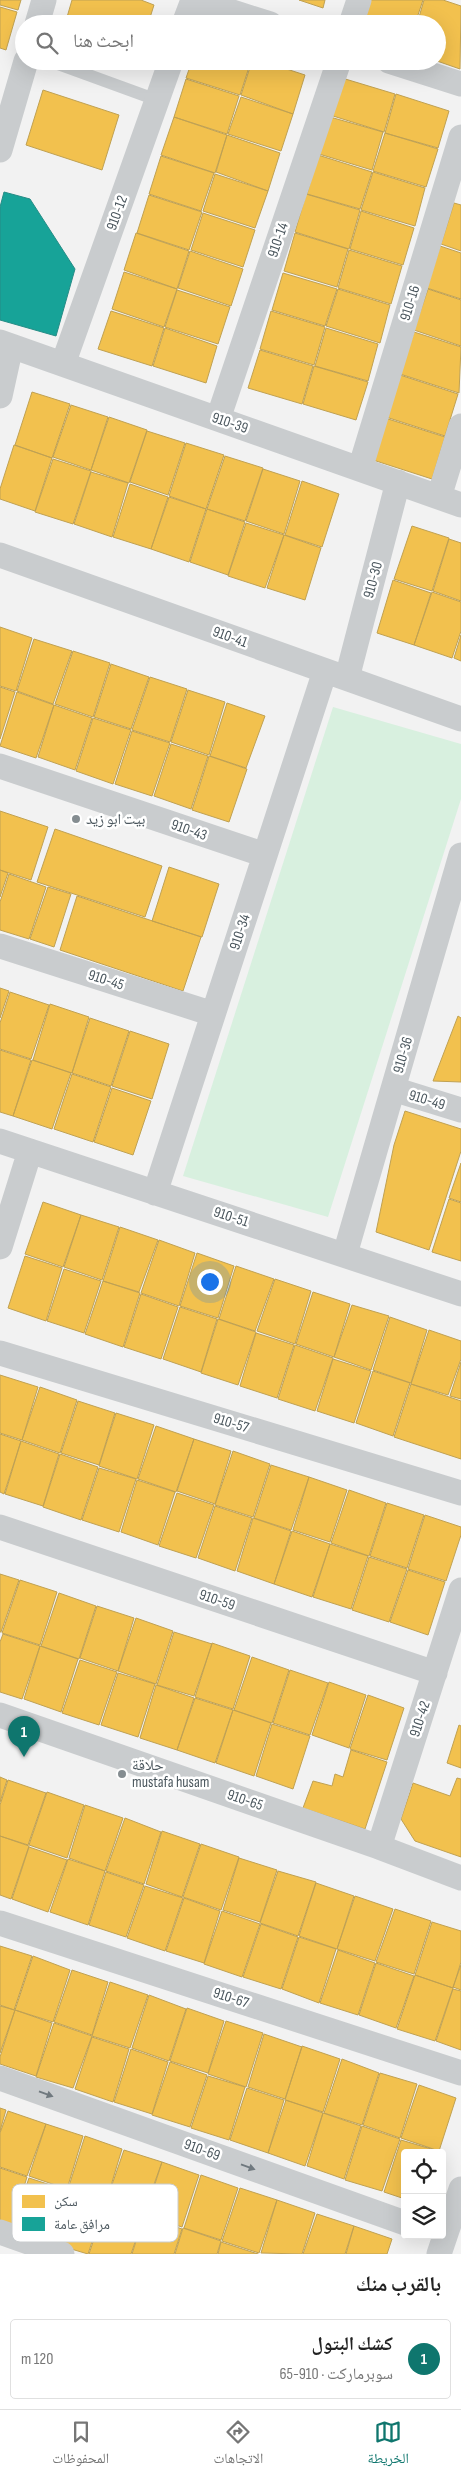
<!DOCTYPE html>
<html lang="ar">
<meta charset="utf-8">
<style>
body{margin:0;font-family:"Sofia Sans Condensed","Noto Naskh Arabic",sans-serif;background:#f2f2f2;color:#222;direction:rtl}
.controls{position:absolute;right:15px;bottom:15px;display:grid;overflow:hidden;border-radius:5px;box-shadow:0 5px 20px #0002}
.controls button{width:45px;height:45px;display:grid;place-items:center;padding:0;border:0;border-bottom:1px solid #e0e0e0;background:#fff;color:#222;font:25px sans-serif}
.you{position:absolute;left:209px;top:1281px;width:18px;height:18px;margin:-12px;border:4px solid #fff;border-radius:50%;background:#1a73e8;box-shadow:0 0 0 8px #1a73e833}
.badge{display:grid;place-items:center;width:32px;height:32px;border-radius:50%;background:#0f766e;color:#fff;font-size:16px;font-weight:700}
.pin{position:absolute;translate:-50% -41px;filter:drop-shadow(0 1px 2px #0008)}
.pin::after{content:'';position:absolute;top:26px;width:18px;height:15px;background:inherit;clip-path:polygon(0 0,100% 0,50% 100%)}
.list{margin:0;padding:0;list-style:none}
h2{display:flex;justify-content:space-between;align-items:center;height:65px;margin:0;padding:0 20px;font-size:21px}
h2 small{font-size:16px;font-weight:400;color:#767676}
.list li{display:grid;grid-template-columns:32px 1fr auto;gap:15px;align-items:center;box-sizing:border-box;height:80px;margin:0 10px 10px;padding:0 10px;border:1px solid #e0e0e0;border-radius:5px}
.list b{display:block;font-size:19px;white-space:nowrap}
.list p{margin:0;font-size:16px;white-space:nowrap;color:#767676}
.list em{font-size:16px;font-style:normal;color:#767676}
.icon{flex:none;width:28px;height:28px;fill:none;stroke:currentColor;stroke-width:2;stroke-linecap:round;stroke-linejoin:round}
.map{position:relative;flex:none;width:461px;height:2254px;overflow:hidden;direction:ltr}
.search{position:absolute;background:#fff;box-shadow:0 5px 20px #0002;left:15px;right:15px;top:15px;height:55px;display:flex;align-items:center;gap:12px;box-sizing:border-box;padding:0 18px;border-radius:28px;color:#767676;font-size:19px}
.sheet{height:155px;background:#fff}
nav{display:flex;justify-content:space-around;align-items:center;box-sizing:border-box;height:70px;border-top:1px solid #e0e0e0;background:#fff;font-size:14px;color:#767676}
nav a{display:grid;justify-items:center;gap:2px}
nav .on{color:#0f766e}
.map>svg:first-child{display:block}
.green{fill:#d8f0df}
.homes{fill:#f2c14e;stroke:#c0a152}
.public{fill:#17a398;stroke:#268c86}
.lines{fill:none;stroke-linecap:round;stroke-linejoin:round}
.lane{stroke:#c9ccce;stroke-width:12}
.street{stroke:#c9ccce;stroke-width:25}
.oneway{fill:#70797f}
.poi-dot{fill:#858d91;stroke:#fff;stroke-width:2}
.labels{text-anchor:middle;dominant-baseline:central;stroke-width:5;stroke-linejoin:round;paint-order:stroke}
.street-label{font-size:15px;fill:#4a565d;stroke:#fff}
.poi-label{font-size:15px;fill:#4a565d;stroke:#fff;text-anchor:start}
.key{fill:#fff;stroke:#c9ccce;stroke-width:1}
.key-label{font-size:14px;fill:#4a565d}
</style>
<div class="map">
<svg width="461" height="2254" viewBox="0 0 461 2254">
<rect width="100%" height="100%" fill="#f2f2f2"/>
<path class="green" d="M333,707L461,744V799L328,1217L183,1176Z"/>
<path class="homes" d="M0,0H21L18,10L0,5Z
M72,0H141L154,5L148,24H65Z
M299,0H325L323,8Z
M365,0H423L415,24H357Z
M424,0H443L461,6L460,69L437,61V24H417Z
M0,7L17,12L6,50L0,48Z
M206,14L238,24H203Z
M192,61H251L240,95L186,78Z
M252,61H262L305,75L293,114L241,95Z
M342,78L395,94L384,132L330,115Z
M186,79L239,96L227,134L174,117Z
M43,90L119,115L102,170L26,145Z
M396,94L449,111L438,148L385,133Z
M241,97L293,114L281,151L228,134Z
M174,117L227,135L215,173L161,155Z
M330,117L383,132L372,170L319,154Z
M385,133L438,149L426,187L373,171Z
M227,135L280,153L268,191L216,172Z
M318,155L372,172L360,209L307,194Z
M161,156L214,173L201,211L149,194Z
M373,172L425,188L415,226L361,210Z
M215,174L268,191L255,228L203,211Z
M306,194L360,210L349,249L295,232Z
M149,195L202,212L189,250L137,233Z
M454,203L461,205V251L441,244Z
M361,211L414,228L403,265L350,249Z
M203,213L255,230L243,267L191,250Z
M136,233L189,251L177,289L124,270Z
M295,233L348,249L337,287L284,271Z
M440,246L461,253V299L427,288Z
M349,250L402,266L391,304L338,288Z
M190,251L243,269L231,306L178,288Z
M124,272L177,289L164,327L112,309Z
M283,273L337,289L325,326L272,310Z
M338,289L390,305L380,343L326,326Z
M428,289L461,300V346L414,330Z
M177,290L230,307L218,344L165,327Z
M111,311L164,328L152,366L98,349Z
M271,311L325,327L314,365L260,349Z
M165,328L217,346L206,383L153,366Z
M326,328L378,344L368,381L315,366Z
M414,332L461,347L459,393L400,374Z
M260,350L313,366L302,404L248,388Z
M314,366L368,382L356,420L303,404Z
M400,375L458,394L445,436L386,417Z
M32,392L70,404L52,458L15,445Z
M71,405L108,417L91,470L53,457Z
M109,417L147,430L129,483L91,470Z
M385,418L445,437L432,479L373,460Z
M147,431L185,443L168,495L130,482Z
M186,443L224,455L206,509L169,496Z
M14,445L52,458L35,511L0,499V489Z
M225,456L263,468L245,521L207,509Z
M53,459L91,471L73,524L35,512Z
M263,469L300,481L284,534L246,521Z
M91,472L128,483L112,537L74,524Z
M302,481L339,494L322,547L285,535Z
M130,484L168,497L151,549L113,537Z
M169,497L206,509L189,562L151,549Z
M207,509L245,522L228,575L190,562Z
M246,523L284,535L265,588L228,576Z
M412,526L449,538L432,591L394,579Z
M284,535L321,548L305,600L267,588Z
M449,539L461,543V601L433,591Z
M393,580L431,593L414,645L377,633Z
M432,592L461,602V631L452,658L414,645Z
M0,627L32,638L16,691L0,686Z
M461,635V661L454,658Z
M34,639L72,651L53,704L17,691Z
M73,651L110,663L93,717L55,704Z
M111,664L149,677L131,729L94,717Z
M150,677L187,689L170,742L132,730Z
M0,687L15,692L0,739Z
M188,690L225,702L209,755L171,742Z
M17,692L54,705L36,758L0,746Z
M227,703L265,716L246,768L210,756Z
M54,705L92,718L75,770L38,757Z
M93,718L131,730L113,784L76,771Z
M132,731L170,743L152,796L115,784Z
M171,744L208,756L191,809L154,796Z
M209,756L247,769L229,822L192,810Z
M0,811L48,827L31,880L0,870Z
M55,829L162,866L145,917L37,882Z
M169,867L219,884L202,937L152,921Z
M0,870L8,873L0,897Z
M9,874L46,887L29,939L0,930V902Z
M48,887L71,894L54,947L30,939Z
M77,896L201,937L183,991L60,950Z
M0,988L9,991L0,1018Z
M10,992L49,1005L31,1059L0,1049V1023Z
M50,1004L89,1017L72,1073L33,1060Z
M458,1016L461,1018V1082L433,1081Z
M90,1018L129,1031L111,1086L72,1073Z
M130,1031L169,1044L152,1099L112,1086Z
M0,1050L31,1060L13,1116L0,1112Z
M32,1060L71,1073L52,1129L13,1116Z
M72,1074L111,1087L93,1142L54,1129Z
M112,1088L151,1101L133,1155L94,1142Z
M405,1111L461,1129V1151L429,1250L376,1232L394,1145Z
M461,1163V1202L449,1198Z
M449,1199L461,1203V1261L432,1252Z
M43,1202L81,1215L63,1267L25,1254Z
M81,1215L119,1227L102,1280L64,1267Z
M120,1227L158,1240L139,1292L103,1281Z
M159,1240L195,1253L179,1306L141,1293Z
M197,1253L234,1266L218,1318L180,1306Z
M25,1256L62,1268L46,1321L8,1308Z
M236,1266L274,1279L255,1331L219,1319Z
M64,1269L101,1281L84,1333L47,1321Z
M275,1279L311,1291L295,1344L257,1331Z
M103,1281L140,1293L123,1347L85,1334Z
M313,1292L350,1304L334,1357L296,1344Z
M141,1294L178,1307L161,1359L124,1347Z
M352,1305L389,1316L371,1370L334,1357Z
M180,1307L217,1319L201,1372L163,1359Z
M390,1317L427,1330L411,1383L373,1370Z
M218,1319L256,1332L238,1385L201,1373Z
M429,1330L461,1341V1359L448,1395L411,1384Z
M256,1333L294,1345L277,1398L240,1386Z
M295,1345L333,1358L315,1411L278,1399Z
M333,1359L371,1371L354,1423L317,1411Z
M461,1362V1399L450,1396Z
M373,1371L410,1383L393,1436L356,1423Z
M0,1375L38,1387L22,1440L0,1433Z
M411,1384L461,1401V1459L394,1437Z
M40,1387L77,1400L60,1453L22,1440Z
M78,1401L115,1413L99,1465L61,1453Z
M116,1413L154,1425L137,1479L99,1466Z
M156,1426L194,1439L176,1492L138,1479Z
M0,1434L21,1441L4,1494L0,1492Z
M194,1439L231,1451L215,1504L177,1491Z
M21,1441L59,1454L43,1506L5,1494Z
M233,1451L270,1464L253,1517L215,1505Z
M60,1454L98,1467L81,1520L43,1507Z
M271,1465L309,1477L291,1530L254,1518Z
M99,1468L136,1479L119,1532L82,1520Z
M309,1477L347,1490L330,1542L293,1530Z
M137,1480L175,1492L158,1545L121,1532Z
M349,1490L386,1503L369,1556L331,1543Z
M177,1493L214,1505L196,1558L159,1546Z
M387,1503L424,1515L407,1568L370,1556Z
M215,1506L252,1518L235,1571L198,1558Z
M425,1515L461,1527V1535L446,1581L408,1569Z
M253,1518L291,1531L274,1584L237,1571Z
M292,1531L330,1544L312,1597L274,1584Z
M330,1544L368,1556L351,1609L313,1597Z
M369,1557L407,1569L389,1622L352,1610Z
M408,1570L445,1582L428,1635L390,1622Z
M0,1574L19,1580L1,1632H0Z
M20,1580L57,1592L40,1645L2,1633Z
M59,1593L96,1606L79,1659L41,1646Z
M97,1606L134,1618L118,1671L80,1658Z
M136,1618L173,1631L156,1684L118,1671Z
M174,1632L212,1644L194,1696L157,1685Z
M3,1634L40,1646L22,1699L0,1692V1642Z
M212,1643L250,1656L233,1709L195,1697Z
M40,1646L78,1659L61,1712L24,1699Z
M252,1657L289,1670L272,1723L234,1710Z
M80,1660L117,1672L99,1725L62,1713Z
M290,1670L328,1683L310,1735L273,1723Z
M118,1673L155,1684L138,1737L101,1725Z
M329,1682L366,1695L349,1748L312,1735Z
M156,1685L194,1698L177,1750L140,1738Z
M368,1695L404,1708L387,1760L350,1749Z
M195,1698L233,1710L215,1763L177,1750Z
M233,1710L271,1723L254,1776L216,1763Z
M272,1724L310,1736L293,1789L256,1776Z
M459,1725L461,1726V1768L447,1763Z
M351,1750L387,1762L365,1829L303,1808L313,1781L332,1786L335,1774L343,1777Z
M0,1777L7,1780L0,1802Z
M457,1778L461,1779V1857L415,1841L401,1819L413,1783L450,1796Z
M8,1780L46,1793L28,1845L0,1836V1805Z
M47,1792L84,1805L67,1858L29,1845Z
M85,1805L123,1818L105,1871L69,1858Z
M125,1818L161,1832L144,1884L106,1871Z
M162,1831L200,1844L182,1897L146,1884Z
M0,1836L29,1846L11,1899L0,1895Z
M201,1844L239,1857L221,1910L183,1897Z
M29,1847L67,1860L48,1912L12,1899Z
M239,1858L277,1870L260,1922L223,1910Z
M68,1859L105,1871L88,1925L50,1912Z
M278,1871L316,1882L298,1936L260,1923Z
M106,1872L144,1885L126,1937L89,1925Z
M316,1883L354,1896L337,1949L299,1936Z
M145,1886L183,1898L165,1951L127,1938Z
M355,1896L393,1909L375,1961L337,1949Z
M184,1898L220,1911L204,1963L166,1951Z
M395,1909L431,1921L414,1974L376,1962Z
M222,1911L260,1924L242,1977L204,1964Z
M432,1922L461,1931V1962L453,1988L415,1975Z
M261,1924L298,1937L281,1989L243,1977Z
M299,1937L336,1949L319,2003L282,1989Z
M0,1946L32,1956L14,2010L0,2005Z
M338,1950L375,1963L358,2015L320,2003Z
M33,1956L70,1970L53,2022L15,2010Z
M376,1963L414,1976L396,2028L359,2015Z
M461,1965V1990L453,1987Z
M72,1970L108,1982L92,2035L54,2022Z
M415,1975L453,1988L435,2041L397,2029Z
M110,1982L148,1995L130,2048L92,2036Z
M453,1989L461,1991V2050L436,2041Z
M149,1995L186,2009L169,2061L132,2048Z
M0,2006L15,2010L0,2053Z
M187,2008L224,2021L208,2073L170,2061Z
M15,2010L52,2023L36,2076L0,2064V2057Z
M226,2021L263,2033L246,2087L208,2074Z
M54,2023L92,2036L73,2088L36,2077Z
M264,2034L302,2047L285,2099L248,2087Z
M92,2037L129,2049L113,2102L75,2089Z
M302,2046L340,2059L323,2112L285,2100Z
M131,2049L168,2062L152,2114L114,2102Z
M342,2059L379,2073L362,2125L324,2113Z
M170,2062L207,2075L190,2127L152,2115Z
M380,2073L417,2084L400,2138L363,2125Z
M208,2076L245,2087L229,2140L191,2128Z
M419,2085L456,2098L439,2151L401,2138Z
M247,2088L284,2100L268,2153L230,2140Z
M286,2100L323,2113L305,2166L268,2153Z
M0,2108L6,2110L0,2131Z
M8,2111L46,2124L27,2176L0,2167V2133Z
M323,2113L361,2126L344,2179L307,2166Z
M46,2124L83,2136L67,2189L29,2176Z
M362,2126L400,2139L382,2191L345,2180Z
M85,2136L122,2149L106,2202L68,2189Z
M401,2140L438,2151L405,2153V2199L384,2192Z
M124,2150L162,2162L143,2215L106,2202Z
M162,2162L199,2175L182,2227L145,2215Z
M0,2168L27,2177L12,2226L0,2222Z
M201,2175L238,2188L221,2240L184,2228Z
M29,2178L66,2190L49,2242L11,2230Z
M240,2188L277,2200L259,2253L222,2241Z
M68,2191L105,2202L88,2254L51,2243Z
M277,2200L315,2213L302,2254L261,2253Z
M106,2203L144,2216L131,2254H89Z
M317,2214L354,2226L345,2254H303Z
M144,2216L182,2229L174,2254H132Z
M354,2226L392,2239L387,2254H346Z
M183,2228L221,2241L217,2254H175Z
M221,2242L258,2254H218Z"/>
<path class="public" d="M4,192L30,199L75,269L56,336L0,320V207Z"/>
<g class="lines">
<path class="lane" d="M50,61L157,100"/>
<path class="street" d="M195,0L270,24
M37,24L44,0
M184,24L193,0
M351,24L359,0
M389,61L461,84
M0,150L26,61
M0,342L461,505
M63,364L171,61
M0,396L11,346
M218,419L339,61
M360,469L461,137
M439,497L461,426
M0,555L461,719
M347,678L398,482
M0,766L265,855
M0,946L213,1014
M393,1089L461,1110
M0,1141L461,1294
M155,1193L325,671
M0,1247L30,1151
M345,1254L461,855
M0,1353L461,1493
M0,1527L435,1673
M0,1715L379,1847L461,1878
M379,1847L461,1590
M0,1923L461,2073
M0,2078L405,2223
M0,2232L62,2254
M439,2254L461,2189"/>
</g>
<defs><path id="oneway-solid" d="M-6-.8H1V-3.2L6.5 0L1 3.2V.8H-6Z" transform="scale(1.25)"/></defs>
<g class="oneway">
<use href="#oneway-solid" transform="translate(46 2094) rotate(20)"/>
<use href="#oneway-solid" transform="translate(248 2167) rotate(20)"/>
</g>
<g class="poi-dot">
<circle cx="76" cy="819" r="5"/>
<circle cx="122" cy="1774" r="5"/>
</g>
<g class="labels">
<g class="street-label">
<text transform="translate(117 213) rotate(-70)">910-12</text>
<text transform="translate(278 240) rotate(-71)">910-14</text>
<text transform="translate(410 303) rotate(-73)">910-16</text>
<text transform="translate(230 423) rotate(19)">910-39</text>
<text transform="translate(373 580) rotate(-75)">910-30</text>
<text transform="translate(230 637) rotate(20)">910-41</text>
<text transform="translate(189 830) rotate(19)">910-43</text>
<text transform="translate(240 932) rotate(-72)">910-34</text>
<text transform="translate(106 980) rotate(18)">910-45</text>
<text transform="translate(403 1055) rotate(-74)">910-36</text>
<text transform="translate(427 1100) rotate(17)">910-49</text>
<text transform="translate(231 1217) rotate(18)">910-51</text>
<text transform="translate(231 1423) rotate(17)">910-57</text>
<text transform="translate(217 1600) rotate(19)">910-59</text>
<text transform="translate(420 1719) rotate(-72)">910-42</text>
<text transform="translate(245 1800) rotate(19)">910-65</text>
<text transform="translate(231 1998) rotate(18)">910-67</text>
<text transform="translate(202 2150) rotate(20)">910-69</text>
</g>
<g class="poi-label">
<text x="86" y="819">بيت ابو زيد</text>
<text x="132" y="1765">حلاقة<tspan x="132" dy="17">mustafa husam</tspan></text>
</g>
</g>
<rect x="12" y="2184" width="166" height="58" rx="8" class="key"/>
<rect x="22" y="2195" width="23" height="13" fill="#f2c14e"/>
<rect x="22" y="2217" width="23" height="14" fill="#17a398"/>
<g class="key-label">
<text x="54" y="2206">سكن</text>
<text x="54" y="2229">مرافق عامة</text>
</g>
</svg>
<div class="controls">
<button><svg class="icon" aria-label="locate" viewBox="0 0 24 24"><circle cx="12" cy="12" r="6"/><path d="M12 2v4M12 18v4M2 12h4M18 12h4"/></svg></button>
<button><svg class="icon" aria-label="layers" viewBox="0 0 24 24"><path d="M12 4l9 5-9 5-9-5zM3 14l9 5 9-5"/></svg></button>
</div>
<div class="you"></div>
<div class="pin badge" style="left:24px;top:1757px">1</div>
<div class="search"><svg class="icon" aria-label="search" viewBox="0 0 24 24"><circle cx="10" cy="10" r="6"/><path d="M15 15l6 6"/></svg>ابحث هنا</div>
</div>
<section class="sheet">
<h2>بالقرب منك<small></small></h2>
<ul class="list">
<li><span class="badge">1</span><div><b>كشك البتول</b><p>سوبرماركت · 910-65</p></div><em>120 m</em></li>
</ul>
</section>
<nav>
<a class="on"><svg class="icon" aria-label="map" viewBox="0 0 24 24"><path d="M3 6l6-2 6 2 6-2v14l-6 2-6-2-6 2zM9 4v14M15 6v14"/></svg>الخريطة</a>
<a><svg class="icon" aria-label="directions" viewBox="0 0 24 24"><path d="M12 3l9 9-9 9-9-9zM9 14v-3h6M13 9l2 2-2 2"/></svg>الاتجاهات</a>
<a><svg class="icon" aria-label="saved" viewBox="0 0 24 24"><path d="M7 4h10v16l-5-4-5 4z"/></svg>المحفوظات</a>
</nav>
